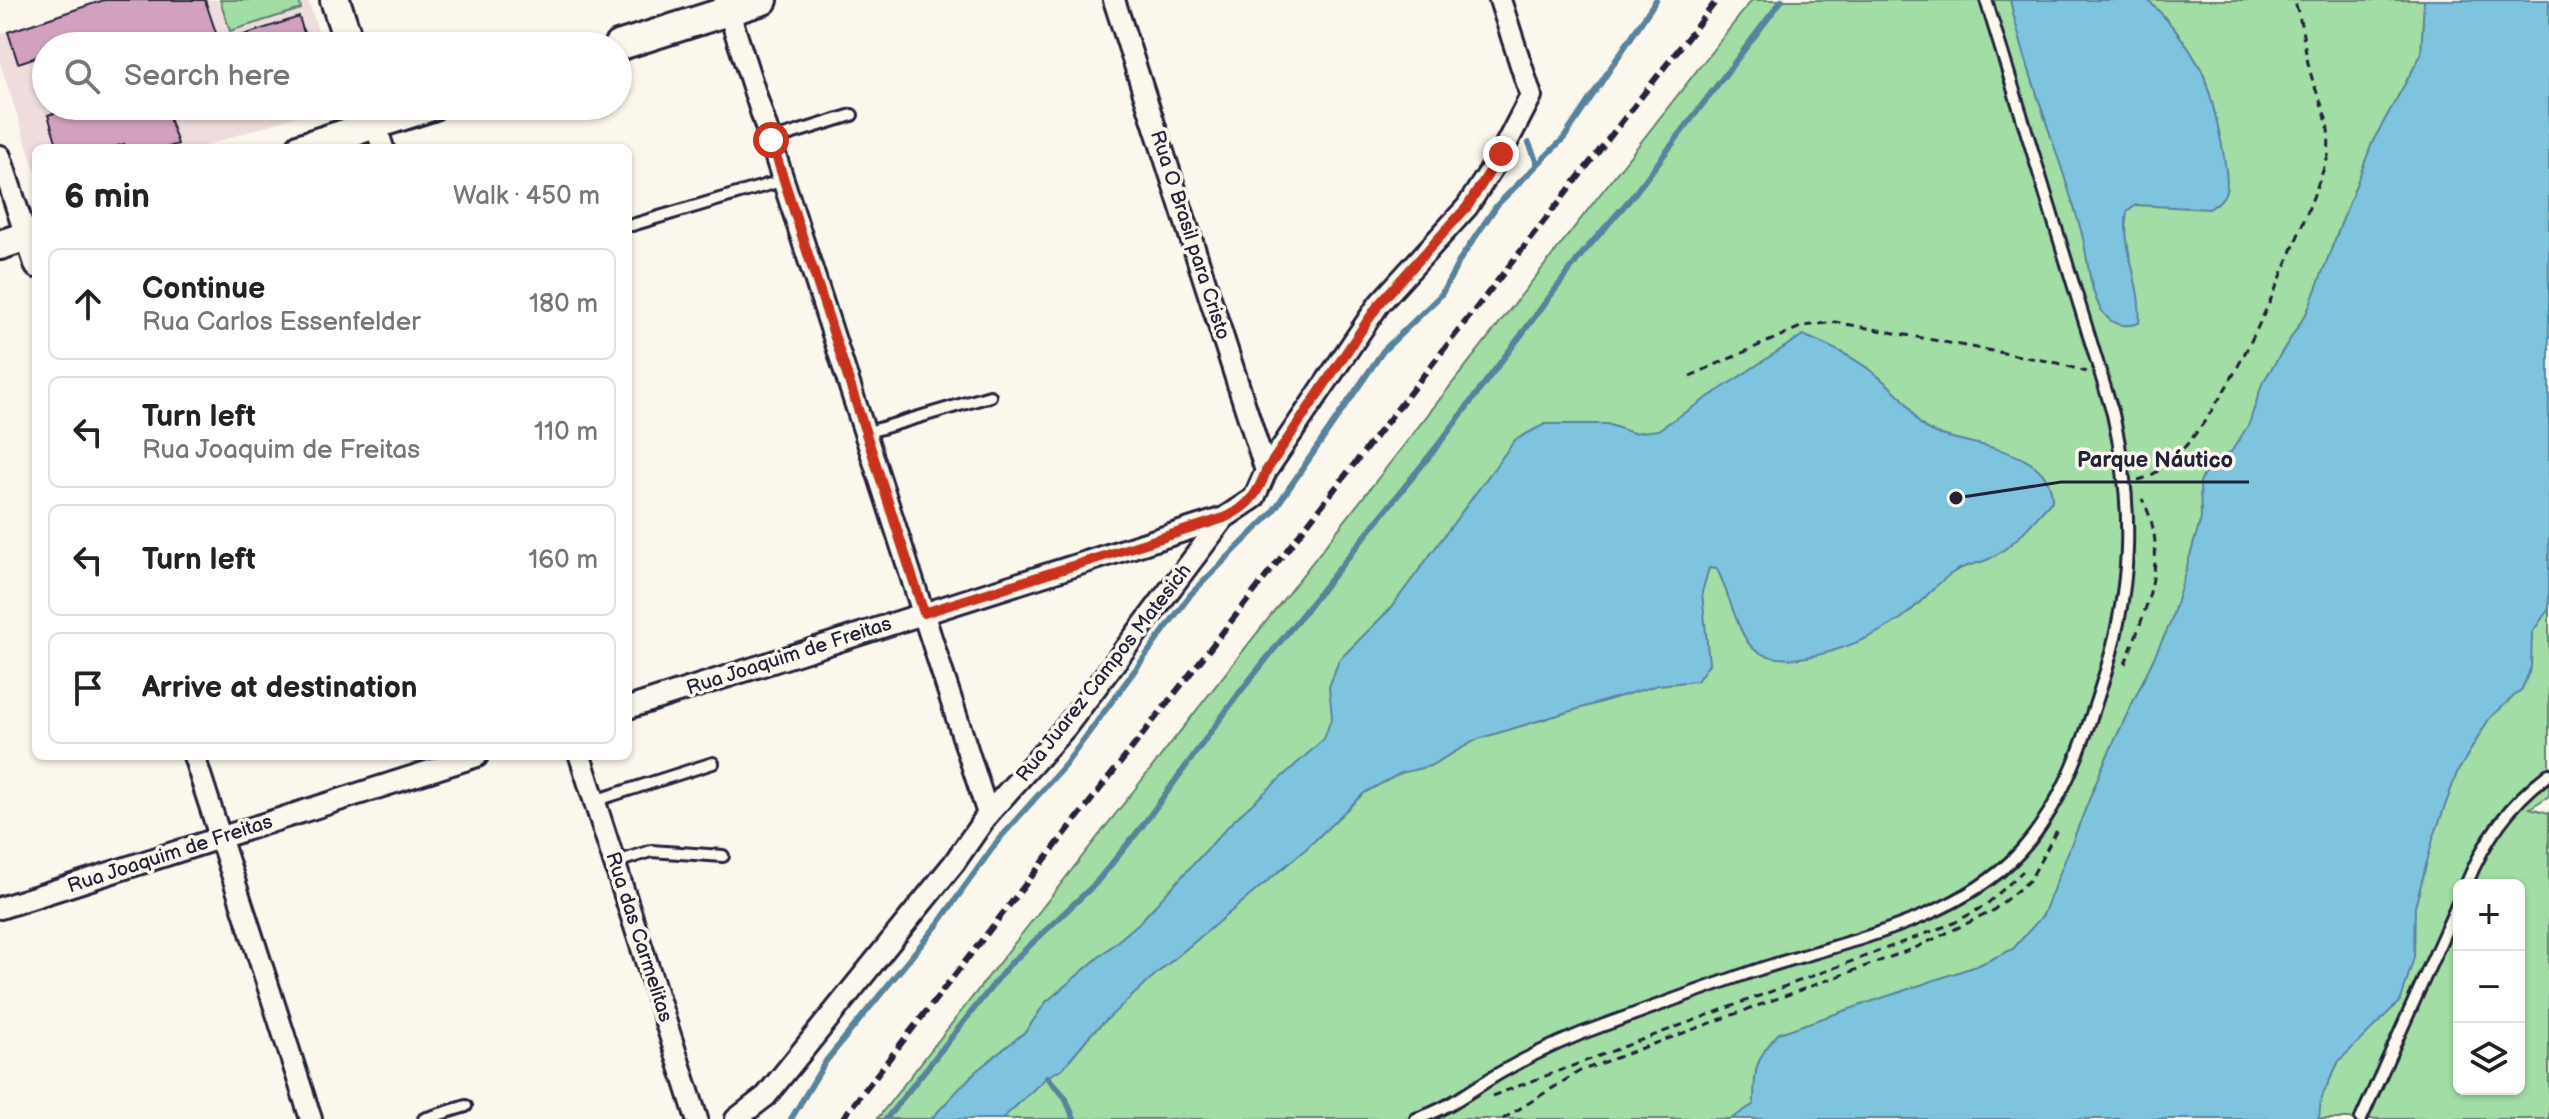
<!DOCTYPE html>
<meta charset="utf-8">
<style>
body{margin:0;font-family:"Balsamiq Sans",sans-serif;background:#f2f2f2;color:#222}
.controls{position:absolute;right:24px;bottom:24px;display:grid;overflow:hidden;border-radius:12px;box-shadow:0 2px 6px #0004}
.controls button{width:72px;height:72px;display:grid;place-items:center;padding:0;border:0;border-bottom:2px solid #e0e0e0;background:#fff;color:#222;font:40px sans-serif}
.stop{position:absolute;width:24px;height:24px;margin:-18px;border:6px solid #c8321e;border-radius:50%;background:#fff}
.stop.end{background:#c8321e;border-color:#fff;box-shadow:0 2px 8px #0008}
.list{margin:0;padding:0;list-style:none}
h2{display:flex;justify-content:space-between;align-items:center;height:104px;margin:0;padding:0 32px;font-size:34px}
h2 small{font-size:26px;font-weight:400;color:#767676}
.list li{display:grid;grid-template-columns:52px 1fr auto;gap:24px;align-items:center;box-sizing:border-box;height:112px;margin:0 16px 16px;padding:0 16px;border:2px solid #e0e0e0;border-radius:12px}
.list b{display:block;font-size:30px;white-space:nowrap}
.list p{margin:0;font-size:26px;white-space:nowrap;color:#767676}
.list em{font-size:26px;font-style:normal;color:#767676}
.icon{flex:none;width:44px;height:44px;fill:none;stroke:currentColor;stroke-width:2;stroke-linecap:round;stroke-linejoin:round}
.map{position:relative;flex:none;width:2549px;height:1119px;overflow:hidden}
.search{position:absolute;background:#fff;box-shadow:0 2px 6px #0004;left:32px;top:32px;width:600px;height:88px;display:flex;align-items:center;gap:20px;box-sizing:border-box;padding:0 28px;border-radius:44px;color:#767676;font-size:30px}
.panel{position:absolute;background:#fff;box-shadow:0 2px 6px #0004;left:32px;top:144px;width:600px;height:616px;border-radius:12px}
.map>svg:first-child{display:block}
.built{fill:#efddde}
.green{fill:#a1dda4;stroke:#628070;stroke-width:2;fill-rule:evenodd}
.water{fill:#7ec4df;stroke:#59839d;stroke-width:2}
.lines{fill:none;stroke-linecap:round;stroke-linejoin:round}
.stream{stroke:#59839d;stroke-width:6}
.building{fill:#d2a1be;stroke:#22223b;stroke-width:2}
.lane-casing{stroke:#22223b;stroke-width:16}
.street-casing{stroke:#22223b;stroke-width:26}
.secondary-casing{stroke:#22223b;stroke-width:34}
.path{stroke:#22223b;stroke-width:3;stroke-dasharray:8 6;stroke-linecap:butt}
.lane{stroke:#fbf7ec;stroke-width:10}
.street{stroke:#fbf7ec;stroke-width:20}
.secondary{stroke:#fbf7ec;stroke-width:28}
.rail{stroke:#22223b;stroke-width:6;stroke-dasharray:12 6;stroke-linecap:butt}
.route{stroke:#c8321e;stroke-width:10}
.labels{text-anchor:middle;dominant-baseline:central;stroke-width:7;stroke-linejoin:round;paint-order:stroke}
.street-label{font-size:20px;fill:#22223b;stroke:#fbf7ec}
.leader{fill:none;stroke:#22223b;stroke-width:3}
.callout-dot{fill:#22223b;stroke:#fbf7ec;stroke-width:3}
.callout-label{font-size:22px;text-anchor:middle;font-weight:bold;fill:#22223b;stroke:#fbf7ec;stroke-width:7;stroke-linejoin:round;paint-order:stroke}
</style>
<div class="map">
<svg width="2549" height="1119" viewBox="0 0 2549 1119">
<rect width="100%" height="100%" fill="#fbf7ec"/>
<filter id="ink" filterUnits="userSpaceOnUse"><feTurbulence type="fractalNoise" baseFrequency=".0125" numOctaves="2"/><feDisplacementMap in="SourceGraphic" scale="16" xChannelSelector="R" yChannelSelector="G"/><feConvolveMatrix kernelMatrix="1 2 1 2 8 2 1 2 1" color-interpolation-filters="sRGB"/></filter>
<g filter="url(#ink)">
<path class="built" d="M104,0H308L323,46H46V106H328L198,148H36V173L0,63V34Z"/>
<path class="green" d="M220,0H299L301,9L230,31Z
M1752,0H2549V796L2530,808L2549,813V1119H877ZM2459,885H2519V1089H2459Z"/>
<path class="water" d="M2010,0H2148C2168,19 2188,45 2201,69C2210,87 2231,174 2226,191C2223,200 2217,204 2209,209L2136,205L2127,212C2121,248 2143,287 2139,323C2124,328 2111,325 2102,311C2089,291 2088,257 2082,234C2060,155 2028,80 2010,0Z
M2424,0H2549V608L2532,633L2531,667L2522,689L2489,719L2457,773L2433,839L2415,907L2414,957L2401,1000L2339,1061L2321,1098L2319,1119H1731L1754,1104C1754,1070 1755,1058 1779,1033L1979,965L2013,949L2043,915L2103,765L2170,624L2201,518L2200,482L2211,461L2231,452L2249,424L2262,384L2307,312L2373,141L2421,55Z
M1803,335C1846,353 1868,364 1901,397C1916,412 1911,422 1933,432C1968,447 2053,447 2052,501C2033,521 2014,547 1989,559C1978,564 1964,565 1954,572C1934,584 1919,607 1899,620C1866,642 1791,674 1755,650C1739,639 1728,590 1717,569L1709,568L1702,592L1709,664L1697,681L1658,685L1478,739L1430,766L1401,773L1364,793L1307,848L1156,974L1090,1035L1063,1068L1047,1077L1002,1119H931L975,1072L1026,1031L1046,1002L1139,923L1233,821L1324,739L1332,716L1329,687L1339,660L1390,609L1515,440L1545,424H1607L1633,433L1658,430Z"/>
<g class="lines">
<path class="stream" d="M1529,143L1537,163
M1047,1077L1065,1097L1074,1119
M791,1119L826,1061L938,924L999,839L1065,765L1191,594L1272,513L1383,351L1441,295L1461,258L1497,205L1564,138L1656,0
M886,1119L1009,965L1095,884L1140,829L1240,692L1439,444L1582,254L1632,197L1782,0"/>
</g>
<path class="building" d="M104,0H205L220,45L219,43L299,17L308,46H46V54L18,63L8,32Z
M76,106H165L178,144L166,148H126L124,144L112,148H58L48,115Z"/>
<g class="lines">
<g class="lane-casing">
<path id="lane" d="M771,140L852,115
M632,225L784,180
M865,433L990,396
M594,801L713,763
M614,863L651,851L723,856
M2466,885C2485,839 2509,804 2549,774
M424,1119L466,1106
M1416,1119C1451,1108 1474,1087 1505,1070C1537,1052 1570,1037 1604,1025C1655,1007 1706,987 1757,970C1842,942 1957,921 2019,853C2062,806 2082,747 2101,687C2132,592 2135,512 2113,414L1986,0
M2361,1119L2459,901"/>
</g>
<g class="street-casing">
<path id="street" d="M725,0L988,814
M1114,0L1266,471
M375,124L383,148
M0,156L36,267
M628,708L1224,518
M194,756L311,1119
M580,756L697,1119
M0,908L477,756
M736,1119L766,1096L954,863L988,814L1066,727L1224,518L1254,498L1266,471L1379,304L1467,207L1501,154L1531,96L1500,0"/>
</g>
<g class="secondary-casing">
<path id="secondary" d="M335,0L350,46
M618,46L763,0
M301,148L432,106
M0,245L36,233"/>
</g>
<path class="path" d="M1690,376L1803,326L1835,322L2058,363L2086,372
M2138,480C2215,463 2302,228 2328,157C2332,113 2318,105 2309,67C2303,43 2303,23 2294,0
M2125,664C2145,612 2172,553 2142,499
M1492,1096L1954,923L1986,905L2023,871
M1503,1119L1580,1071L1915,948L1991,912L2030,880L2057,830"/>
<use href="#lane" class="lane"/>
<use href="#street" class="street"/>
<use href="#secondary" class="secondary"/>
<path class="rail" d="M842,1119L1717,0"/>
</g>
</g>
<g class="lines" filter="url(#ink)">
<path class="route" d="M771,140L924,613L1224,518C1248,507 1258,494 1266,471L1379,304L1467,207L1501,154"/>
</g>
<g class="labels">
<g class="street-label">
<text transform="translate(1190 235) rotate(72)">Rua O Brasil para Cristo</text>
<text transform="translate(789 656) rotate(-18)">Rua Joaquim de Freitas</text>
<text transform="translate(1104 673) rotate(-52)">Rua Juarez Campos Matesich</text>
<text transform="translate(170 854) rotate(-18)">Rua Joaquim de Freitas</text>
<text transform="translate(639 937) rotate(72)">Rua das Carmelitas</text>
</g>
</g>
<path class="leader" d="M1956 498L2061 482H2249"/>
<circle class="callout-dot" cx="1956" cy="498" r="8"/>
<g class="callout-label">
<text x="2155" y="467">Parque Náutico</text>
</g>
</svg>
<div class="controls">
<button>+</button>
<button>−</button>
<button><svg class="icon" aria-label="layers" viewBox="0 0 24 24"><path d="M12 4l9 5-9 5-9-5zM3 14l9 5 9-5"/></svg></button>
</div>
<div class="stop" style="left:771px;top:140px"></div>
<div class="stop end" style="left:1501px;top:154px"></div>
<div class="search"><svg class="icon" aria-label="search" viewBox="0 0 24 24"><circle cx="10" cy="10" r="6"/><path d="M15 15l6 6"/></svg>Search here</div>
<section class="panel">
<h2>6 min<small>Walk · 450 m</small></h2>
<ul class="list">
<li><svg class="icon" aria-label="ahead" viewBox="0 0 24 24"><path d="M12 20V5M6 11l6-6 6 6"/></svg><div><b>Continue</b><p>Rua Carlos Essenfelder</p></div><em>180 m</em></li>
<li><svg class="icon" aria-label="left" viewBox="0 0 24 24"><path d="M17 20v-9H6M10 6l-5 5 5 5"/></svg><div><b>Turn left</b><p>Rua Joaquim de Freitas</p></div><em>110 m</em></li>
<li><svg class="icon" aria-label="left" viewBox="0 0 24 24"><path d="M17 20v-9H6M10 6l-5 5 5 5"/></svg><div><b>Turn left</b></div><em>160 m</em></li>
<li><svg class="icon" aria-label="arrive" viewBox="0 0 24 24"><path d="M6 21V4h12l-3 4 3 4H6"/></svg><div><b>Arrive at destination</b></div></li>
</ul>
</section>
</div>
